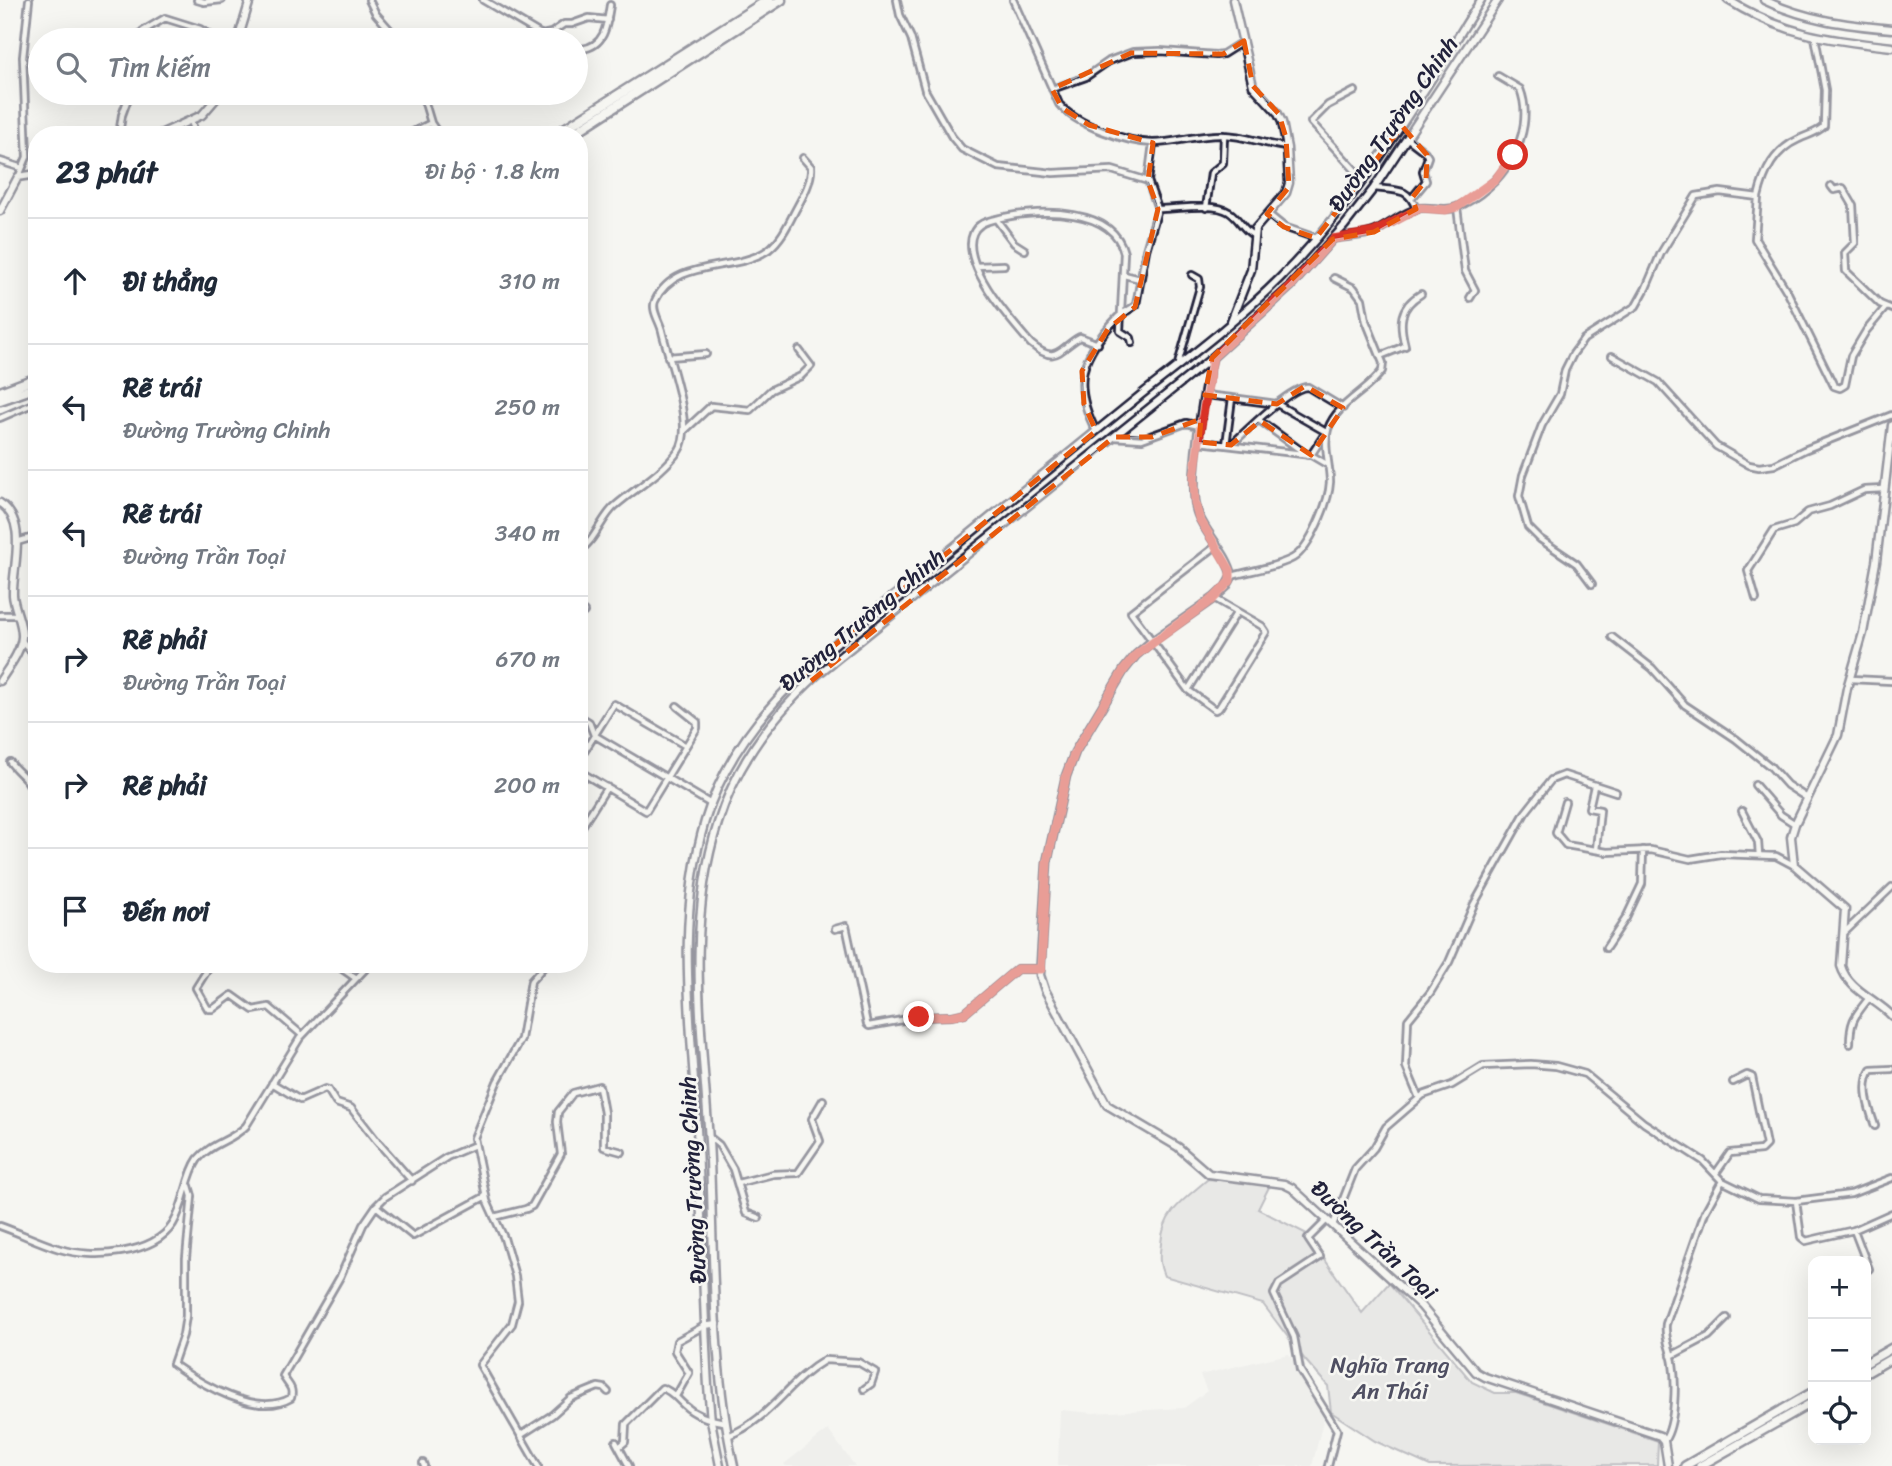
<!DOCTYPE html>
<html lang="vi">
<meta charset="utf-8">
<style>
body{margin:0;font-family:Sriracha,sans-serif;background:#f6f6f7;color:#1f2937}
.controls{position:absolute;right:21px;bottom:21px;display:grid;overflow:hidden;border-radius:14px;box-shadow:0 7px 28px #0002}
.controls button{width:63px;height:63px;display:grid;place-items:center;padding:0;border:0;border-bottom:2px solid #e0e1e3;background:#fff;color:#1f2937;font:35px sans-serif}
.stop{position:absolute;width:21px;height:21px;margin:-16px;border:5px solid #d93025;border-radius:50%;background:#fff}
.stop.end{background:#d93025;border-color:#fff;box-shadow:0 2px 7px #0008}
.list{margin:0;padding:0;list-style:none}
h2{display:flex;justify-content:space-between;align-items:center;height:91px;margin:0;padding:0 28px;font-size:30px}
h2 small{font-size:23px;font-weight:400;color:#747a83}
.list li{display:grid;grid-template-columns:46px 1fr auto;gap:21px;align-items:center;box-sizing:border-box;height:126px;padding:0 28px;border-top:2px solid #e0e1e3}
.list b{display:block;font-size:26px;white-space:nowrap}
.list p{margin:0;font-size:23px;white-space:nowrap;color:#747a83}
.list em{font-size:23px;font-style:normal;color:#747a83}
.icon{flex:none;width:38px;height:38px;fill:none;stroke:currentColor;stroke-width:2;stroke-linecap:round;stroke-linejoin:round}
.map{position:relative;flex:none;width:1892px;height:1466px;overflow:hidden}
.search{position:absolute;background:#fff;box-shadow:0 7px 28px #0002;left:28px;top:28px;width:560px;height:77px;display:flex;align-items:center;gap:18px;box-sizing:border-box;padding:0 24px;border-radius:38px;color:#747a83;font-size:26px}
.panel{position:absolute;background:#fff;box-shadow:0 7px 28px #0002;left:28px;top:126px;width:560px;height:847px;border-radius:28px}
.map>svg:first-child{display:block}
.built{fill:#e6e6e4}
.green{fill:#d7d7d7;stroke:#7c7c89;stroke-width:2}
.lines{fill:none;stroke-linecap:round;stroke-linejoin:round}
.street-casing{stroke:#22223b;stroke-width:10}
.secondary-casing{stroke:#22223b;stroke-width:11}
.primary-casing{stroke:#22223b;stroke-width:12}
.highway-casing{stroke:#22223b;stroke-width:13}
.street{stroke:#f6f6f2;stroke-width:4.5}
.secondary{stroke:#f6f6f2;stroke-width:6}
.primary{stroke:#f6f6f2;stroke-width:7}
.highway{stroke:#f6f6f2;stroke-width:8}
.route{stroke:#d93025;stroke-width:9}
.marked{fill:none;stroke:#e8590c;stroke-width:5;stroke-dasharray:14 9;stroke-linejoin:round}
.labels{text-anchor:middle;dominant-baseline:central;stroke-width:5;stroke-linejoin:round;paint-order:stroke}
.street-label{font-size:23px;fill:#22223b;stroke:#f6f6f2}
.park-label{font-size:23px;fill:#4f4f62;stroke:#f6f6f2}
</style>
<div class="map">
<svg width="1892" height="1466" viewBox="0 0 1892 1466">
<rect width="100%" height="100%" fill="#f6f6f2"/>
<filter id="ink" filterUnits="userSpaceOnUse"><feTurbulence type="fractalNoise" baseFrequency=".0143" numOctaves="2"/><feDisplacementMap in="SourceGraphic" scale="14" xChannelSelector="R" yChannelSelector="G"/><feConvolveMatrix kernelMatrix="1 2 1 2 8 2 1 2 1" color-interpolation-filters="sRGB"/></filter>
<g filter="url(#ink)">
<path class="built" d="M1289,1354L1324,1417L1312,1466H1058L1060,1410L1093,1413L1184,1408L1207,1391L1200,1375Z
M828,1430L855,1466H786L784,1464Z"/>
<path class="green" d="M1208,1179L1270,1185L1258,1209L1307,1234L1362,1313L1389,1283L1472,1382L1495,1393H1516L1658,1441L1657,1465L1430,1466L1375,1441L1331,1412L1328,1386L1306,1361L1263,1304L1164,1276C1159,1264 1159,1257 1161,1244C1163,1211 1185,1199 1208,1179Z"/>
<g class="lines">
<g class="street-casing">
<path id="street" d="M197,0L204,2L222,0
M369,0L376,14L399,40
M483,0L542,35L551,33L564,24H572L589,18L608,20
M897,0L900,15L911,38L925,90L952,137L962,149L998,167L1053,173L1112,170L1148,181
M1013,0L1059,104C1076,125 1126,142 1153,143C1176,143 1199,134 1223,135C1244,135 1266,145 1287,147
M136,40L143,31L165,18L200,29L218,40
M582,49C605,46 607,25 610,5
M1052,89L1086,77L1109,61L1133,52L1160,51L1216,55L1223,54L1242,42
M1355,91L1328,105L1311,122L1364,180
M422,93L431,123L439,135
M191,121L196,135
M119,135L122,115L130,93
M407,135L431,123
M1408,139L1425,152L1428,157L1423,171L1426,181L1412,198
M0,161L22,168
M19,176L27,157L23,57L29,0
M1831,186L1834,190L1843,188L1853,205L1855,243L1845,253L1846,271L1880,304L1892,309
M1374,188C1395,191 1408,186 1416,209
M1758,197C1764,172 1774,150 1799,139C1807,135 1817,133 1824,126L1825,90L1815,37
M1457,207L1465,271L1475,290L1470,298
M1206,208L1211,173L1223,163L1224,135
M1158,209C1176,209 1215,202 1229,212C1239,218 1242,229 1253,235
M1268,214L1284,227L1316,238
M996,219L1014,243L1025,250
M1333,239C1347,236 1364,237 1376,231C1390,224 1405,211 1420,208C1432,206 1444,212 1457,207C1500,190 1538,135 1520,89L1498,76
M976,266L1004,265
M1124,275L1140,279
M1098,344L1080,337C1059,348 1057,366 1031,344C1011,321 971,276 971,244C971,237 974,229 980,225C986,220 997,219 1005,217C1041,210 1113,207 1124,253L1120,331L1131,338L1132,343
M1380,356L1405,346C1399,323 1399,307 1421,294
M1612,356L1658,382L1716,446L1749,465L1759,467L1774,465L1804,450L1892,415
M668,357L706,354
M1178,364L1200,287L1199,279L1192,275
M1232,398L1277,404L1326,432
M0,418L37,402
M1259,420L1307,455
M684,431L711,406L750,410L771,390L801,376L811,366L799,350
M1096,431C1071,383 1081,356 1118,317C1123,312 1130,310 1136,305L1146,250L1158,209L1148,181L1153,143
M1114,437L1142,439L1186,423L1200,426
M1199,442L1226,445L1232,398L1205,395
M1226,445L1311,455L1328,465
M1231,445C1245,432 1292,385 1308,387L1343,408
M1311,455L1326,432
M17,542L37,536
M579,551C596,540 601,518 615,506C637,487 663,473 679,450C695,426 668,358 662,331C660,322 651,310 655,301C675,257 735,273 768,250C781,240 788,225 795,211C802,198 812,182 811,167L803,158
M1232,576C1249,571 1278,567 1293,558C1310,548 1329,502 1330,482C1330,465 1323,446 1328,429C1337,403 1367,392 1382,371L1383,363L1366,321L1362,299L1354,288L1334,278
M1592,584L1577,564L1540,539L1528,527L1519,496L1523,475L1542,425L1560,394L1565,370L1573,354L1584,339L1636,306L1646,288L1661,253L1696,196L1720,192L1758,197L1755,239L1788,293L1834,386L1840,388L1845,385L1851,356L1866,331L1886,307
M1214,598L1262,626L1266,632L1219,708L1215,710L1188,690L1131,612L1216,546
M1756,599L1748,571L1774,530L1794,524L1808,512L1830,506L1864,490L1884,489
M579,611L584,612
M0,615H17
M1612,637L1652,668L1685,705L1736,739L1771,767L1787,785L1807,798
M22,641L37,658
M1850,679L1892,681
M1188,690L1237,612
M677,706L697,722V728L686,746
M579,716L589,722L594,735L711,804
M579,760L614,704L686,746L646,811L579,771
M10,762C19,775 32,779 33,797L37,798
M1755,785L1781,815L1795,824
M1594,786L1589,808L1600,810L1596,850
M1565,802L1556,833L1566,845L1607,852L1651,850L1690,859L1721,854L1776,856L1793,865
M1742,811L1758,842L1759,855
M579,831L607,787
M835,929L846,926L867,1024L869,1026L919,1017L952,1016L965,1013L1017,969H1040
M1845,932L1892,887
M1606,948L1626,918L1642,884L1643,850
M211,964L196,988L208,1009H213L232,995L253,1010L269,1007L302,1035
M335,964L355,978
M1850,1044C1850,1020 1855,1016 1869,998
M272,1083L300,1100L325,1089L328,1090L336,1103L351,1108L376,1140L412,1181
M1419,1098L1406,1067L1408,1020L1430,993L1449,962L1474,904L1525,813L1551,780L1564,775L1616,792
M1875,1126C1869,1109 1861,1086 1871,1070L1892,1069
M709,1137L719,1145L733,1169L746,1213L759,1218
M1716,1173L1730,1153L1761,1150L1766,1145L1752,1077L1747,1075L1733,1082
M738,1183L773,1174L798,1173L820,1141L812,1119L823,1100
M189,1186L192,1196L186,1258V1316L183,1335L173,1364C201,1384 257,1418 291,1398C294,1387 287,1384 283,1376L340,1277L363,1225L376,1206L385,1197L447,1157L475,1145
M1796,1201L1801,1237L1806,1241L1854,1230L1892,1213
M376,1206L413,1236L486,1196
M494,1217L526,1209L532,1206L561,1154L557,1122L558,1112L573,1093L599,1086L604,1113V1147L622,1152
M1327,1220L1308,1239L1320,1257L1279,1284L1274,1294L1294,1337L1300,1370L1337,1430L1328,1466
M1333,1225L1355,1169L1374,1148L1386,1127L1423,1095L1452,1085L1483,1066L1531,1064L1556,1066L1585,1074L1644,1123L1703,1161L1722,1181L1759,1199L1796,1201L1851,1194L1892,1178
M0,1226C20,1233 40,1243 60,1249C93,1259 153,1255 173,1224C185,1205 186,1176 198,1159C211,1143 232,1141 246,1126L300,1038L370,964
M1854,1230L1869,1269
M1671,1356L1709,1336L1727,1318
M676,1396L689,1373L675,1351L677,1341L704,1326L717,1324
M521,1435L552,1415L571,1398L598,1387L604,1388L608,1392
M728,1436C771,1419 787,1382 825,1360L858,1362L875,1372L871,1384L864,1389
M1664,1441C1676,1424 1676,1382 1673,1363C1671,1349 1664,1338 1666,1324L1705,1212L1722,1181
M616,1442L629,1466
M619,1447L625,1442L626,1424L662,1388C672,1391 676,1398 684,1405C696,1416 709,1420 724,1422
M423,1463L424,1466
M538,1466L480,1365L512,1324L518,1301L515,1276L504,1238L487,1201L474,1138L497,1082L521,1039L531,981L546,964"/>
</g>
<g class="secondary-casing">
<path id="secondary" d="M1728,0C1784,35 1828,40 1892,47
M1764,0C1805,20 1847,25 1892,29
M238,40L250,0
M158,135L202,115L221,93
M0,211L18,177L37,174
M1231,321L1251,270L1255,229L1286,193L1289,183L1287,148L1282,122L1277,112L1253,86L1233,0
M1212,359C1204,388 1187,487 1198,514C1206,535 1227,553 1232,576L1226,587L1214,598L1151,642L1136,655L1124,670L1075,752L1066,776L1047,862L1040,975L1045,990L1107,1105L1178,1147L1209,1174L1284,1184L1292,1188L1421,1306L1476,1372L1485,1377L1660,1436L1664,1441L1668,1466
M1892,425L1876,562L1863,633L1847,688L1838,735L1795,824L1791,837L1794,865L1845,909L1841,966C1848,990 1876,999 1892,1016
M0,503C29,522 12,567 13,595C14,609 23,623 22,637C21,652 8,668 0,681
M720,1466L711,1421L708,1386C703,1301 702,1215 697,1129C692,1026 675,922 705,821C738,710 837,643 922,573C995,513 1068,454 1142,394C1189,357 1237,321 1280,278C1362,196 1420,97 1481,0
M734,1466C712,1368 714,1260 710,1160C705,1049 683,931 718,823C736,765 772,716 817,675L1213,357L1290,287L1345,225L1374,188L1498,0"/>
</g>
<g class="primary-casing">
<path id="primary" d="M1866,1363L1892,1348
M1866,1373L1892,1358
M1685,1466L1813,1392
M1700,1466L1813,1402"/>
</g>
<g class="highway-casing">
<path id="highway" d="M555,135L768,0
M571,135L781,0
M0,392L37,378
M0,400L37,387"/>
</g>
<use href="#street" class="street"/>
<use href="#secondary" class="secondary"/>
<use href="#primary" class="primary"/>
<use href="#highway" class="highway"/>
</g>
</g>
<g class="lines" filter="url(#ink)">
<path class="route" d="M919,1017L952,1016L965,1013L1017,969H1041L1047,862L1066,776L1075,752L1124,670L1136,655L1214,598L1230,581V570L1199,518L1195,503L1194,478L1201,426L1213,357L1290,287L1333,239L1374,232L1420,208L1446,210L1457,207L1495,180L1513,155"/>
</g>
<path d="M0 0H1892V1466H0ZM1244,41L1253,86L1279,114L1286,138L1289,187L1267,214L1284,227L1316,238L1402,126L1427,155L1426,180L1412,198L1416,209L1374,232L1333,239L1212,358L1205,395L1277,404L1305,386L1343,408L1311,455L1260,421L1231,445L1199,442L1201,419L1152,437H1114L810,682L802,672L1096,431L1084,404L1082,371L1108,329L1135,307L1158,209L1148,181L1153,143L1089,125L1062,108L1052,89L1131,53L1223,54Z" fill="#f6f6f2" fill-opacity=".55" fill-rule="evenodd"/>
<path class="marked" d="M1244,41L1253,86L1279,114L1286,138L1289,187L1267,214L1284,227L1316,238L1402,126L1427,155L1426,180L1412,198L1416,209L1374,232L1333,239L1212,358L1205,395L1277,404L1305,386L1343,408L1311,455L1260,421L1231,445L1199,442L1201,419L1152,437H1114L810,682L802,672L1096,431L1084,404L1082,371L1108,329L1135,307L1158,209L1148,181L1153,143L1089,125L1062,108L1052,89L1131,53L1223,54Z"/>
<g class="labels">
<g class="street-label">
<text transform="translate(1393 124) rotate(-55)">Đường Trường Chinh</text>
<text transform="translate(862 620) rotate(-40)">Đường Trường Chinh</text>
<text transform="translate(693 1180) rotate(-93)">Đường Trường Chinh</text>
<text transform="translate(1374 1240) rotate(43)">Đường Trần Toại</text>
</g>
<g class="park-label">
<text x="1390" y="1365">Nghĩa Trang<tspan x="1390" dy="26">An Thái</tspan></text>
</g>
</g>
</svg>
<div class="controls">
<button>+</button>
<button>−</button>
<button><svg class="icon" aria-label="locate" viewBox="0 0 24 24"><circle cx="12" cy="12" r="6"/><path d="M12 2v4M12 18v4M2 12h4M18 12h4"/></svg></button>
</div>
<div class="stop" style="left:1513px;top:155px"></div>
<div class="stop end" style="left:919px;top:1017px"></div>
<div class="search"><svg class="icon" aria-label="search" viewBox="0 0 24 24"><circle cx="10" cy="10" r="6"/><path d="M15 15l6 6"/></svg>Tìm kiếm</div>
<section class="panel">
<h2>23 phút<small>Đi bộ · 1.8 km</small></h2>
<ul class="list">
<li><svg class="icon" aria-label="ahead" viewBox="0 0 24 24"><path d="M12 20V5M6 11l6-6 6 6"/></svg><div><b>Đi thẳng</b></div><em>310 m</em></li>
<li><svg class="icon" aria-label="left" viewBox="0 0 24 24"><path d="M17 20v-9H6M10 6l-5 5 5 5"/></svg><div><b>Rẽ trái</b><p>Đường Trường Chinh</p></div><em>250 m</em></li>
<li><svg class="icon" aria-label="left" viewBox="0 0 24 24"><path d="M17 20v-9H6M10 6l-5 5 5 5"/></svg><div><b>Rẽ trái</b><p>Đường Trần Toại</p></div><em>340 m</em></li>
<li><svg class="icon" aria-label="right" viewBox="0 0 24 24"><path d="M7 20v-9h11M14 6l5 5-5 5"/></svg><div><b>Rẽ phải</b><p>Đường Trần Toại</p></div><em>670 m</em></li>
<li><svg class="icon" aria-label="right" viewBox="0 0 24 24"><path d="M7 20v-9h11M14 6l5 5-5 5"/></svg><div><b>Rẽ phải</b></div><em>200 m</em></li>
<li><svg class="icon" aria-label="arrive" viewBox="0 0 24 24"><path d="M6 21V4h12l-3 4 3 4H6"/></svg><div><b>Đến nơi</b></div></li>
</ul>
</section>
</div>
